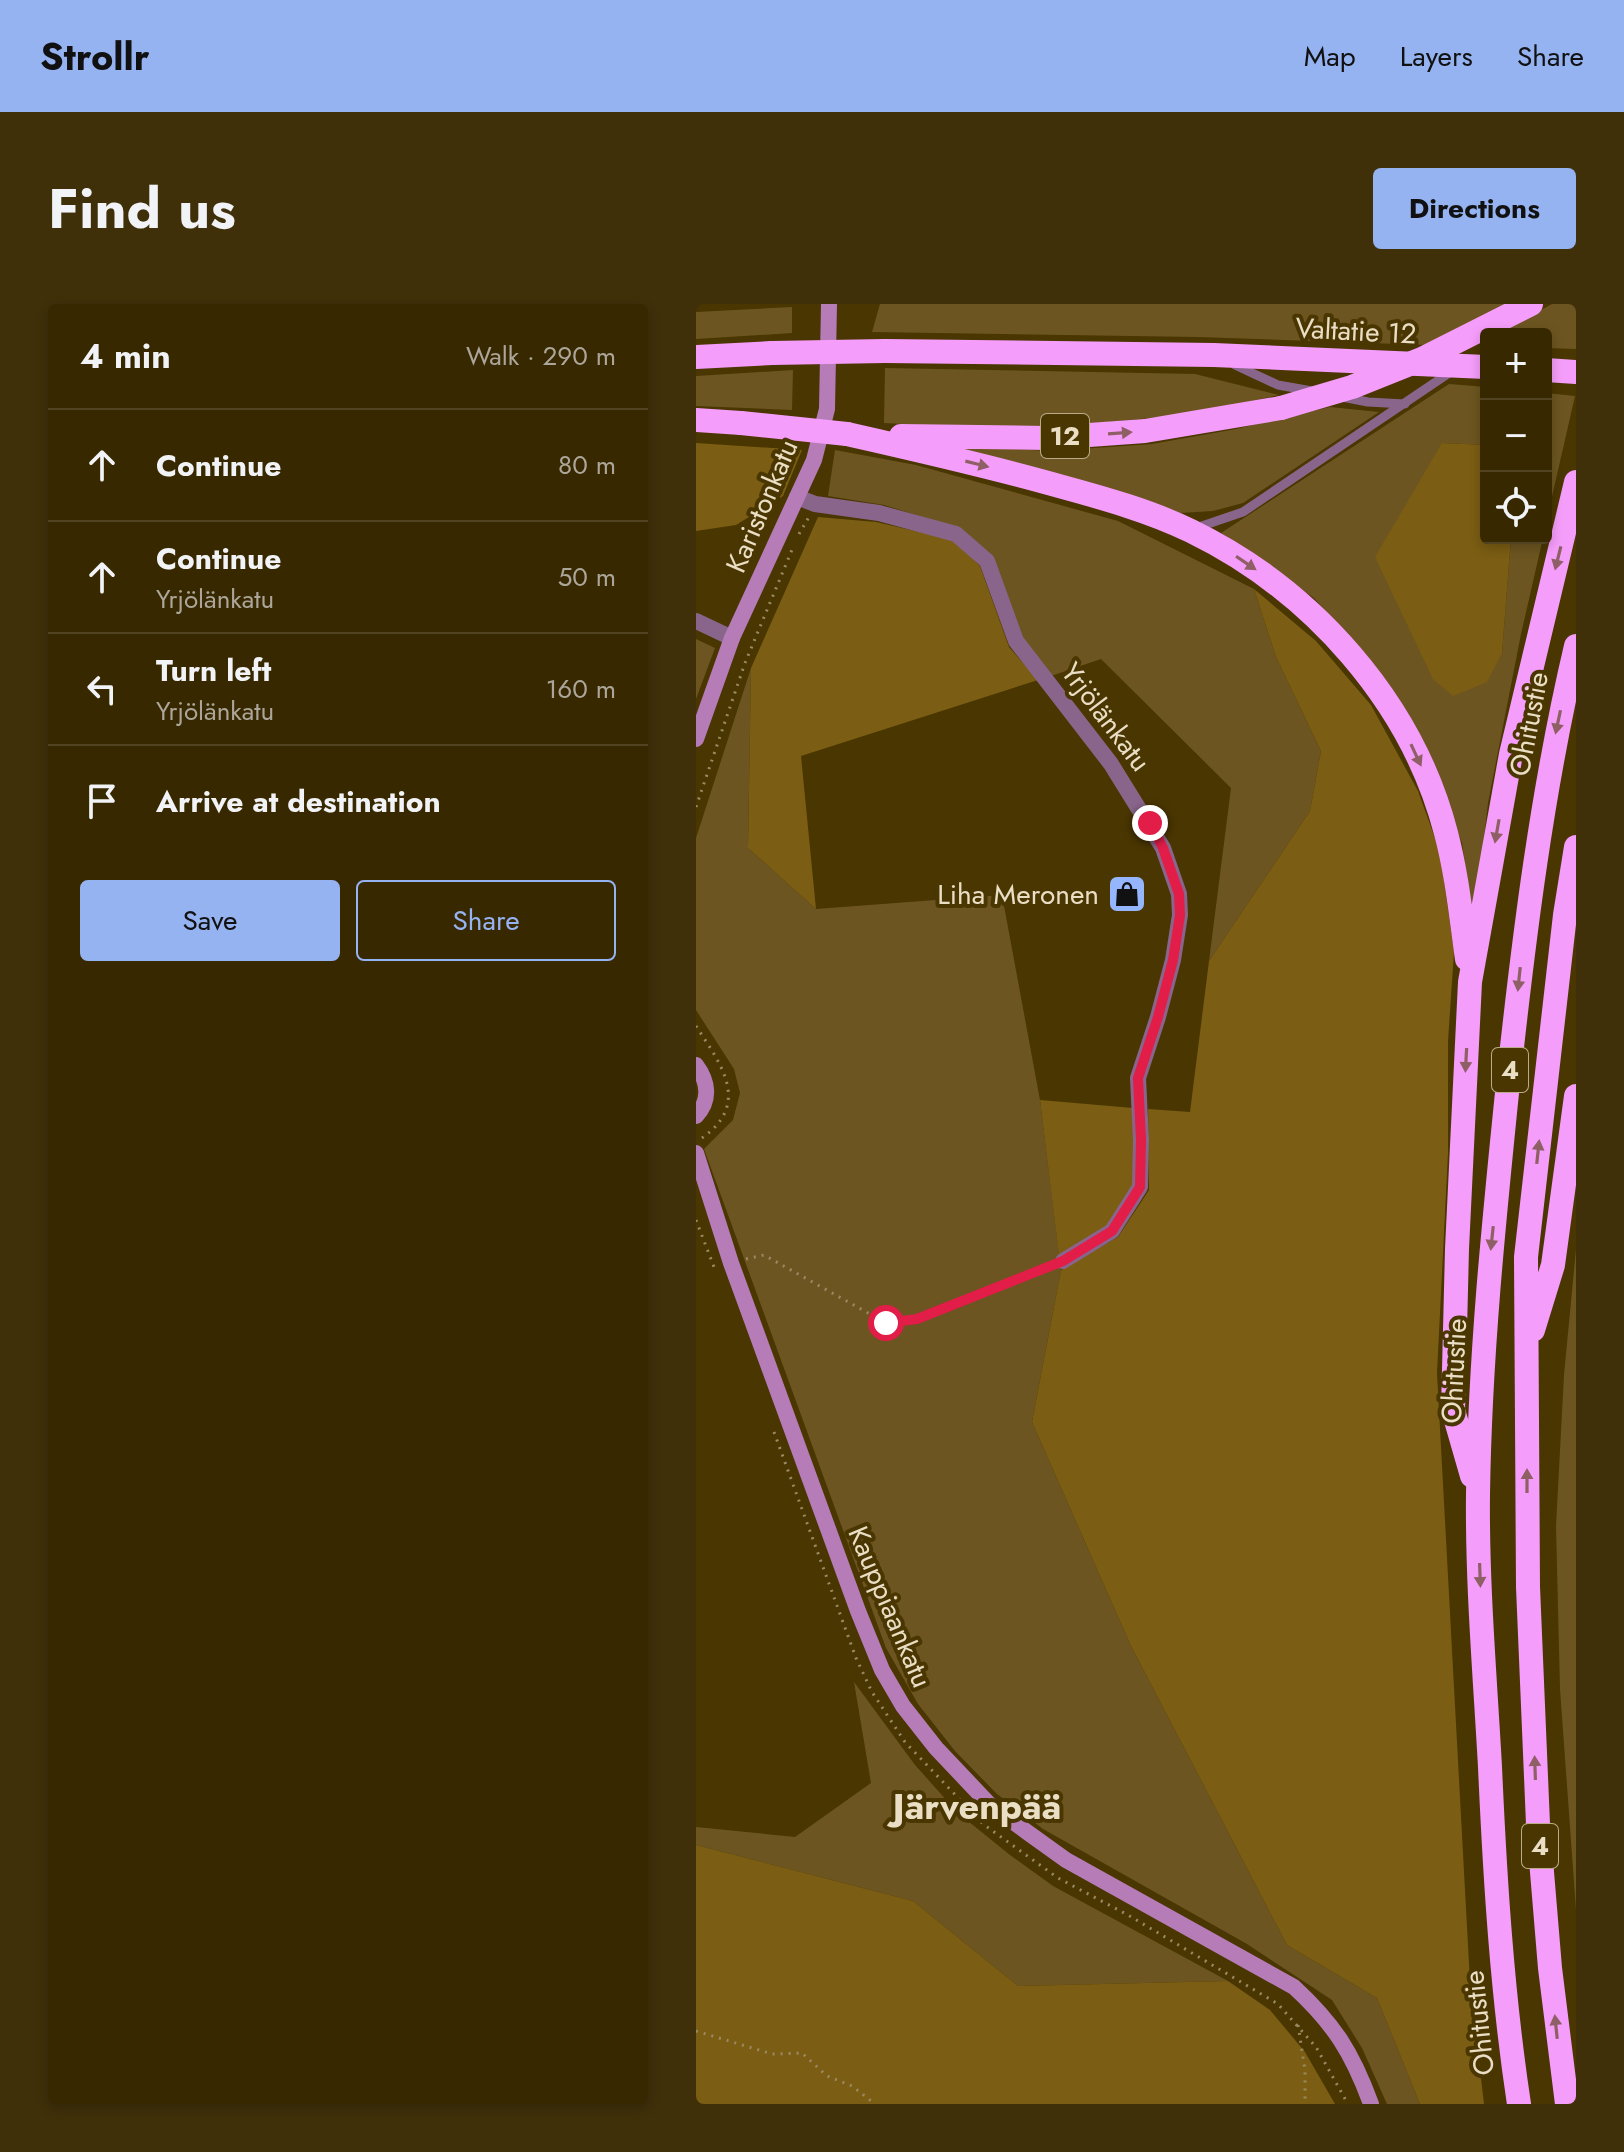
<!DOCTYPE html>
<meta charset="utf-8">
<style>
body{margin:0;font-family:Jost,sans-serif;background:#3f300a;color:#f1f3f6}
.controls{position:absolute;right:24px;top:24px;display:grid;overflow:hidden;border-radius:8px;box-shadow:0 4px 12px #0003}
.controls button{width:72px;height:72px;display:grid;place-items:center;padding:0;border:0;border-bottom:2px solid #524422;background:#382800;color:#f1f3f6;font:40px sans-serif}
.stop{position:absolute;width:24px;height:24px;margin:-18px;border:6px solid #e11d48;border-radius:50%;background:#fff}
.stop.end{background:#e11d48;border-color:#fff;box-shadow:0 2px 8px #0008}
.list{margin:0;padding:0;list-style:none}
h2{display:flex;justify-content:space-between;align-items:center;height:104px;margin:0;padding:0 32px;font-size:34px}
h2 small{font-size:26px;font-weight:400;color:#aba699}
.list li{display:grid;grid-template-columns:52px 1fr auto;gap:24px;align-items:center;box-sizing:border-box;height:112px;padding:0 32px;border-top:2px solid #524422}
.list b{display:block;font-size:30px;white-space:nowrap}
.list p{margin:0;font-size:26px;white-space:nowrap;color:#aba699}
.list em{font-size:26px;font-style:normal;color:#aba699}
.actions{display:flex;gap:16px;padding:24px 32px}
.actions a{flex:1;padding:18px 0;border:2px solid #95b2f1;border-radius:8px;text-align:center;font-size:28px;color:#95b2f1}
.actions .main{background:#95b2f1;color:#111}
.icon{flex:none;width:44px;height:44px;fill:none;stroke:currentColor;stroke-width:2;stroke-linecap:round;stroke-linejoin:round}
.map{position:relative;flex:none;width:880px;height:1800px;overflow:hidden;border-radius:8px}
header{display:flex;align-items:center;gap:48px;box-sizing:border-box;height:112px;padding:0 40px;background:#95b2f1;color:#111}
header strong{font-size:38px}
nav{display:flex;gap:44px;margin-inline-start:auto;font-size:28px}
.intro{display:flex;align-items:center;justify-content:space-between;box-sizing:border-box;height:192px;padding:0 48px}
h1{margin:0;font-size:56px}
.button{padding:20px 36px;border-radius:8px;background:#95b2f1;color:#111;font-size:28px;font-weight:700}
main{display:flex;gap:48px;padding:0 48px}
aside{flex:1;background:#382800;border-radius:8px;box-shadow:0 4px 12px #0003}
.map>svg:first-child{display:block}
.green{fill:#6c5520}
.forest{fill:#7b5d13}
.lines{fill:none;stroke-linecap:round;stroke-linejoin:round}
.path{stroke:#9a8a63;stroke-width:3;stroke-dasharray:2 6;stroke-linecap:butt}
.lane{stroke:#89658b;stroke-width:9}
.street{stroke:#89658b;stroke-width:16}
.secondary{stroke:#b57cb8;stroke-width:16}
.highway{stroke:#f59dfa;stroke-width:24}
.highway-bridge{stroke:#f59dfa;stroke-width:24}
.oneway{fill:#8e5f64}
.route{stroke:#e11d48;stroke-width:10}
.labels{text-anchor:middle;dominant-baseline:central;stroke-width:8;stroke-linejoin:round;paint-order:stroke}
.shield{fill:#4a3600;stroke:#baac8a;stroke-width:2}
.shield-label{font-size:26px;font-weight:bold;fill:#eadec5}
.street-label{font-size:28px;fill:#eadec5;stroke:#4a3600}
.poi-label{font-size:28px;fill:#eadec5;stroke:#4a3600;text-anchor:end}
.district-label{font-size:36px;font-weight:bold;fill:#eadec5;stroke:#4a3600}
</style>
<header>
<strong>Strollr</strong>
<nav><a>Map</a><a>Layers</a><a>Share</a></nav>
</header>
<div class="intro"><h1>Find us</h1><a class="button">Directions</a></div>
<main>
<aside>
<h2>4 min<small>Walk · 290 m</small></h2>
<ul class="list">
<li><svg class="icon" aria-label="ahead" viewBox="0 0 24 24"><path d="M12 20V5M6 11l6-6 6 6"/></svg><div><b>Continue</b></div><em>80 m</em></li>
<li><svg class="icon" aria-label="ahead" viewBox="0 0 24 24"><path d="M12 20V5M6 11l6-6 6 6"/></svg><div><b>Continue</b><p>Yrjölänkatu</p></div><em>50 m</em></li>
<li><svg class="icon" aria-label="left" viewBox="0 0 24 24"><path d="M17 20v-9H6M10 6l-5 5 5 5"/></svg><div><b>Turn left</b><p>Yrjölänkatu</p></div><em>160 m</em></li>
<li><svg class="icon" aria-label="arrive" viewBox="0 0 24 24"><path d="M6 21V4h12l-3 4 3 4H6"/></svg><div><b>Arrive at destination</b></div></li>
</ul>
<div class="actions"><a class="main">Save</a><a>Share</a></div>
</aside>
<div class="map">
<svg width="880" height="1800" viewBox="0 0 880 1800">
<rect width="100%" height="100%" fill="#4a3600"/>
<path class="green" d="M184,0H814L731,41L501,33L176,28Z
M856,0H880V45L850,44V30H801Z
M96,3V29L0,35V8Z
M189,64L499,70L583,91L488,111L322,126L188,119Z
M97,66L96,106L0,102V72Z
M753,80L790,83V141L746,139L806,349L815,234H847L825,330L792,499L778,621L766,539L731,447L684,371L618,294L525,229Z
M850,89L879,92L850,219Z
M634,103L683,108L547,199L517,207L484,209L256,142L355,147L456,140L540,125Z
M139,146L220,161L422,217L558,285L580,353L625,447L614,507L513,657L535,484L405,355L355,372L323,333L265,225L188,201L132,192Z
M0,335L19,344L0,395Z
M55,364L52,544L120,605L306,591L344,796L365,966L336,1118L435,1342L591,1641L681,1694L724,1800H691L666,1744L636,1696L551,1640L347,1525L301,1490L259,1447L222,1400L190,1344L8,845L37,816L44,789L38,765L0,706V534Z
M880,945V1606L864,1385L860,1222L868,1071Z
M158,1378L219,1461L262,1509L314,1551L357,1582L532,1677L322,1682L217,1597L0,1541V1523L99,1533L175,1479Z"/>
<path class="forest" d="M0,139L106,146L87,192L40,221L0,227Z
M746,139L790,141V234H815L806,349L791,378L757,392L737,375L679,253Z
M122,213L180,218L258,236L284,262L313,343L342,376L105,452L120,605L52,544L55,364Z
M558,285L620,337L675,401L722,487L744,548L758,648L752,737V849L741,1069L774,1678L788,1800H724L681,1694L591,1641L435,1342L336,1118L365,966L422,933L453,886L452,805L494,808L513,657L614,507L625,447L580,353Z
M344,796L437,804L439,880L411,923L363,952Z
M0,1541L217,1597L322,1682L532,1677L574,1706L609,1748L639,1800H0Z"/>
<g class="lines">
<path class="path" d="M103,230L113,213
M0,503L49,359L98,241
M0,722C24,759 56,799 6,834
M0,916L18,963
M50,955L68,951L190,1019L221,1015L355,962
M78,1128L160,1354L176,1388L209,1438L287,1520L362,1574L432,1611L582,1700L620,1743L652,1800
M602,1721L609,1766V1800
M0,1727L76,1750L106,1749L131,1772L156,1782L179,1800"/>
<path class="lane" d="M539,61L582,81L616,87
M646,93L672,98L709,100
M497,225L547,208L756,67"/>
<path class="street" d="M101,193L119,200L183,209L260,230L291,257L320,337L415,460L467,544L483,590L484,611L477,656L462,713L442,774L445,836L444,883L416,927L367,957
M0,317L36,334"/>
<path class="secondary" d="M0,435L36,334L118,156L131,105L133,0
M0,761C12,777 15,796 0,812
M0,849L35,959L162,1307L186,1366L207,1402L240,1444L293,1500L331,1528L370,1556L598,1683C638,1720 656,1748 675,1800"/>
<path class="highway" d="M189,47L518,51L790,63
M0,53L76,49
M850,66L880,68
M0,116L45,119
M151,130C222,146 293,162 363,182C407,194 454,207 495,227C616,286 716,398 750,529C761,570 765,613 771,655
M205,132L351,134L449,127L585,104
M837,1026L857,961L880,792
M776,1172L757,1106L761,945L774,678L815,450L880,178
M823,1800C806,1688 799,1575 794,1463C789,1372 781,1281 782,1190C784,1052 798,916 812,779C828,632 846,486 880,342
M871,1800L854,1664L842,1520L832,1283L830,953L869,611L880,543"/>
<path class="highway-bridge" d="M76,49L189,47
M585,104L656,83L726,55L835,0
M45,119L151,130"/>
</g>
<defs><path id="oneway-solid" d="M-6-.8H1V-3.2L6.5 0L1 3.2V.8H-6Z" transform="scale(2)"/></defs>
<g class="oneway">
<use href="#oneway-solid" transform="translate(424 129) rotate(-4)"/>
<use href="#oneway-solid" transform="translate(281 160) rotate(14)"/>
<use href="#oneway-solid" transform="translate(862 254) rotate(104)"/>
<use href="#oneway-solid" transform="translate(550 259) rotate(34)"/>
<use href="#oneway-solid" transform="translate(862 418) rotate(102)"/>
<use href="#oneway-solid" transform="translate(720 451) rotate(65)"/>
<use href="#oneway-solid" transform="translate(801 527) rotate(100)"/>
<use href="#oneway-solid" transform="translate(823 675) rotate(96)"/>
<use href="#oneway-solid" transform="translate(770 756) rotate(93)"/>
<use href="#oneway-solid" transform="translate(842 848) rotate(-84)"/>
<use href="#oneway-solid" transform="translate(796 934) rotate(96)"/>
<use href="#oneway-solid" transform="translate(831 1177) rotate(-90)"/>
<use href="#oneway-solid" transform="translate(784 1271) rotate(88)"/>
<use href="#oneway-solid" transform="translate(839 1464) rotate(-92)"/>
<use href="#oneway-solid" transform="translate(860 1723) rotate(-96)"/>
</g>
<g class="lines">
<path class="route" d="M190,1019L221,1015L367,957L416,927L444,883L445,836L442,774L462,713L477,656L484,611L483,590L467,544L454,519"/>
</g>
<defs>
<g id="shop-square" transform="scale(2)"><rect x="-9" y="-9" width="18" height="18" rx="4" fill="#95b6fd" stroke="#4a3600"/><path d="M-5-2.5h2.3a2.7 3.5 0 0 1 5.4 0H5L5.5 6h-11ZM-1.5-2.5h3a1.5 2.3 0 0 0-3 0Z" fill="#111"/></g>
</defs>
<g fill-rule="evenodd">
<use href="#shop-square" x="431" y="590"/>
</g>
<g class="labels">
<g class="shield">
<rect x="345" y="110" width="48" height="44" rx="6"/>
<rect x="796" y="744" width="36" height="44" rx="6"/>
<rect x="826" y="1520" width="36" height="44" rx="6"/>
</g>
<g class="shield-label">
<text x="369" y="132">12</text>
<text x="814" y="766">4</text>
<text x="844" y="1542">4</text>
</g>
<g class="street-label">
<text transform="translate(660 27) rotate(3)">Valtatie 12</text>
<text transform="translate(66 202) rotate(-67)">Karistonkatu</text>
<text transform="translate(410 413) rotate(53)">Yrjölänkatu</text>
<text transform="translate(833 420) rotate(-79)">Ohitustie</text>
<text transform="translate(758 1067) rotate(-87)">Ohitustie</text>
<text transform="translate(194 1303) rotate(67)">Kauppiaankatu</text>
<text transform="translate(783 1719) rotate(-96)">Ohitustie</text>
</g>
<g class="poi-label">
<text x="403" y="590">Liha Meronen</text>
</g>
<g class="district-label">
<text x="281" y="1502">Järvenpää</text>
</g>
</g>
</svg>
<div class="controls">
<button>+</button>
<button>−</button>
<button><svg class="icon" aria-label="locate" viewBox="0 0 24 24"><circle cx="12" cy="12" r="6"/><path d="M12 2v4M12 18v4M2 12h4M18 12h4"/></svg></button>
</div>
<div class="stop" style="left:190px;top:1019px"></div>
<div class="stop end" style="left:454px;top:519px"></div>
</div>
</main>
